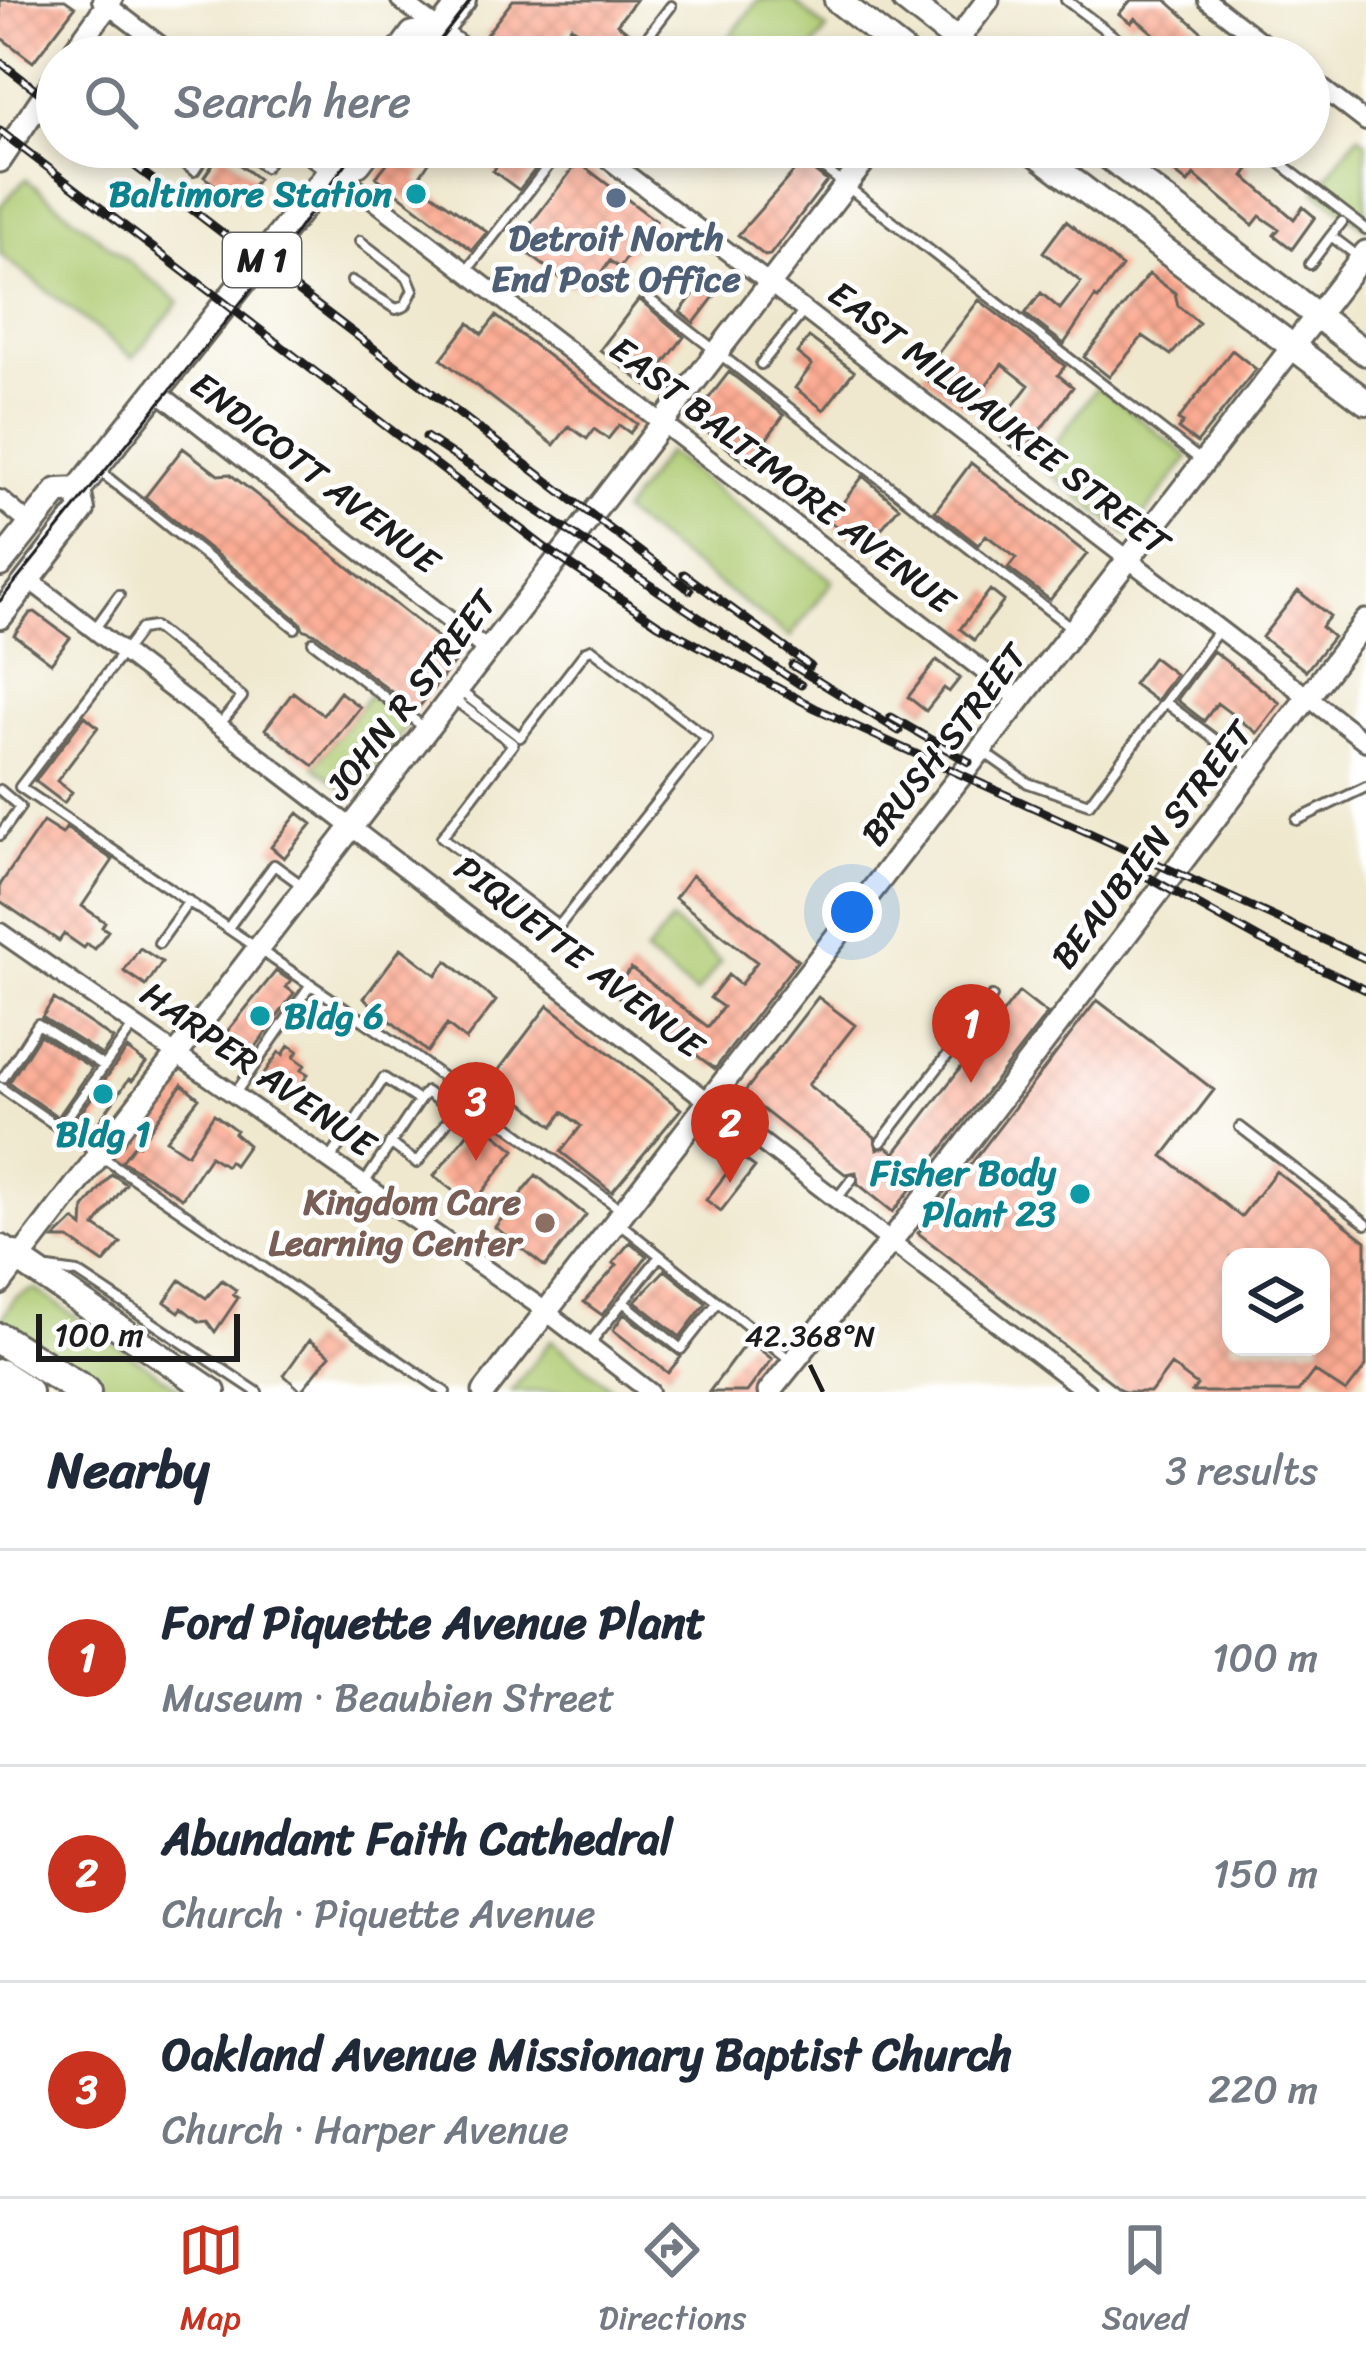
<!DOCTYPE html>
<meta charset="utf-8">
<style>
body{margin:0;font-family:Sriracha,sans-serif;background:#f2f2f3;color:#1f2937}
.controls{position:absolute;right:36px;bottom:36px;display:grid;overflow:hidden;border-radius:24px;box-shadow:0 6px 18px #0003}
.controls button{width:108px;height:108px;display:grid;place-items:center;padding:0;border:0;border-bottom:3px solid #e0e1e3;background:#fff;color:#1f2937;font:60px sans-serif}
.scale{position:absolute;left:36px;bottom:30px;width:204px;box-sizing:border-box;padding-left:12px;border:6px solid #1c1c1c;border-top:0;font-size:33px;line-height:42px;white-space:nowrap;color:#1c1c1c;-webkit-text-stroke:9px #fff;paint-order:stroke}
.you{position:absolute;left:852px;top:912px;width:42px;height:42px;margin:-30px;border:9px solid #fff;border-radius:50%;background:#1a73e8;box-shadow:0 0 0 18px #1a73e833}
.badge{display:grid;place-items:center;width:78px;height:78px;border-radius:50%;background:#c8321e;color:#fff;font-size:39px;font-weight:700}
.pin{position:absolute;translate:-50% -99px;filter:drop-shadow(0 3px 6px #0008)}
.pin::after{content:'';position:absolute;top:63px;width:42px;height:36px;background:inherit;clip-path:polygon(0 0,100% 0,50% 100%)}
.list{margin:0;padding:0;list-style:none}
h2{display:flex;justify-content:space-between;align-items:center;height:156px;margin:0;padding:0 48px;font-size:51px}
h2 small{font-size:39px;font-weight:400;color:#747a83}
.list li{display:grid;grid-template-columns:78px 1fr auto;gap:36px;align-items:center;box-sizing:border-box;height:216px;padding:0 48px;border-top:3px solid #e0e1e3}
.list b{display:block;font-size:45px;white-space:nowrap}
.list p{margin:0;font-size:39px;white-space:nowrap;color:#747a83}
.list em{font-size:39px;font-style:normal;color:#747a83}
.icon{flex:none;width:66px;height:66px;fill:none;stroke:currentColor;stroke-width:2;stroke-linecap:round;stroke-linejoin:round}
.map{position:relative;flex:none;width:1366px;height:1392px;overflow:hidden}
.search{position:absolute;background:#fff;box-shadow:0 6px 18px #0003;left:36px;right:36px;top:36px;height:132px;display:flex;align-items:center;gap:30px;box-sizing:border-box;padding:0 42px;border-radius:66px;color:#747a83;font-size:45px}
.sheet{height:804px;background:#fff}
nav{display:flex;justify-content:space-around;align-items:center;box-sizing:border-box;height:168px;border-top:3px solid #e0e1e3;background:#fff;font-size:33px;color:#747a83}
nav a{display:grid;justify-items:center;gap:6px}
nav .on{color:#c8321e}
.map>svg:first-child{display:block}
.green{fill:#aecb72;stroke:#657447;stroke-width:3}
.building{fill:url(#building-cross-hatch);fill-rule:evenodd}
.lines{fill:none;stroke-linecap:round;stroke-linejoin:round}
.service-casing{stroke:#66635a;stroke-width:14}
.minor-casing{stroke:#66635a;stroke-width:22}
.tertiary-casing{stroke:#66635a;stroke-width:27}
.secondary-casing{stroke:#66635a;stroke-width:30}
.primary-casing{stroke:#66635a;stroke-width:30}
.motorway-casing{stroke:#66635a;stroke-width:36}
.service{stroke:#fff;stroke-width:8}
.minor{stroke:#fff;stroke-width:16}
.tertiary{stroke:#fff;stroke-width:21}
.secondary{stroke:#fff;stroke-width:24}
.primary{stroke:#fff;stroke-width:24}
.motorway{stroke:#fff;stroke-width:30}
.tram{stroke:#1c1c1c;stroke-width:3}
.rail-casing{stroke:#1c1c1c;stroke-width:9}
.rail{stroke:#fff;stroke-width:4.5;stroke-dasharray:14;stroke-linecap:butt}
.ticks{fill:none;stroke:#1c1c1c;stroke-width:4.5}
.culture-dot{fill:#0f9aa8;stroke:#fff;stroke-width:4.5}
.service-dot{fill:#5c6f8a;stroke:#fff;stroke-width:4.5}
.education-dot{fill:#8d6e63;stroke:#fff;stroke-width:4.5}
.labels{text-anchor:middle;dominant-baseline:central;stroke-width:9;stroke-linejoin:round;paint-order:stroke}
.shield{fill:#fff;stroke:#606060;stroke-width:3}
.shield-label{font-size:33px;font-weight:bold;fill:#1c1c1c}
.culture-label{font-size:36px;font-weight:bold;fill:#0d838f;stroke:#fff;text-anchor:end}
.service-label{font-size:36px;font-weight:bold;fill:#4e5e75;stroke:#fff}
.street-label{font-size:36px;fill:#1c1c1c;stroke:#fff}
.education-label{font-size:36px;font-weight:bold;fill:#785e54;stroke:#fff;text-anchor:end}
.ticks-label{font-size:30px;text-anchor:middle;fill:#1c1c1c;stroke:#fff;stroke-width:9;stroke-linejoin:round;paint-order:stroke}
</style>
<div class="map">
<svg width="1366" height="1392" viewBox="0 0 1366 1392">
<defs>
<pattern id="building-cross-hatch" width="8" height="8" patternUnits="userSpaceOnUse" patternTransform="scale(3)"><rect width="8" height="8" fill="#fcab93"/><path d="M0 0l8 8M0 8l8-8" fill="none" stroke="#d7937e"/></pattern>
</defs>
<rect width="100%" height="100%" fill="#fff"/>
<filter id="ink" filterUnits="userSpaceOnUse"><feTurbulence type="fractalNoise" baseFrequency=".00833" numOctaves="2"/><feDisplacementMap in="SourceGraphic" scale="24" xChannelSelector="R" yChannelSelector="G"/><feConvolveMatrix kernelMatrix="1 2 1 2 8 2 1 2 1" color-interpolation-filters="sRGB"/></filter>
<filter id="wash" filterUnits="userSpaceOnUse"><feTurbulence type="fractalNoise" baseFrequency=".004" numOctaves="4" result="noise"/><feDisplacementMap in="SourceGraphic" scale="48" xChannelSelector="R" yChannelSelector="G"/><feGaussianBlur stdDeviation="2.7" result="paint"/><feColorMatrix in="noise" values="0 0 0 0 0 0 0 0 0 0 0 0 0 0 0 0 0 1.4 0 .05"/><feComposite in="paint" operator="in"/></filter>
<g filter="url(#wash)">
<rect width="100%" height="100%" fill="#efe8ce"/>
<path class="green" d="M758,0H793L827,30L806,57H714Z
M1358,135L1366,142V229L1316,191Z
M26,179L179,302L133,358L0,254V206Z
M1098,386L1189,457L1128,536L1039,465Z
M667,452L833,581L790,637L622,513Z
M369,695L408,725L353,797L314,766Z
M671,921L721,961L696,994L645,954Z
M35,1289L185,1392H117L0,1321L15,1298Z
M551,1340L617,1392H511Z"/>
<g id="blocks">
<path class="building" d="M0,0H65L75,7L33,62L0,37Z
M513,0H636L617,24L636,38L624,57H611L571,26L547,57H512L485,36Z
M1131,0H1166L1213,42L1201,57H1183L1188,51L1172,38L1159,52L1146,42L1153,33L1135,18L1131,23L1119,14Z
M400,147H439L416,182L487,232L472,250L376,177Z
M511,147H553L519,190L493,171Z
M1143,147H1202L1221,162L1228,152L1250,168L1244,176L1294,219L1303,207L1315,217L1292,249L1274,235L1279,229L1260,216L1253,225L1194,175L1188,183Z
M222,151L258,179L240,203L204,177Z
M578,162L656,221L619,268L610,261L587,292L575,283L572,287L522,249L532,236L525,231Z
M802,162L827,181L770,255L765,256L738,235Z
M1066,221L1122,267L1098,299L1095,297L1064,344L1025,314L1041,293L1060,309L1081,282L1043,252Z
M1149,274L1175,293L1178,306L1199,323L1171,355L1143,336L1109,377L1084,357Z
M706,278L720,289L694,323L680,312Z
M639,299L684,337L647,386L600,350Z
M979,300L1065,366L1058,375L1073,387L1022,454L994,431L1029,385L1002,364L967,410L921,375Z
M496,316L637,424L630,433L619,425L608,439L594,429L587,439L569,426L554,445L441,359L469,323L482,334Z
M809,337L854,371L824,410L795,388L812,365L797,353Z
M1232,350L1256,369L1197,443L1178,429L1183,423L1178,420Z
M729,372L784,415L748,464L692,420Z
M183,448L218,475L230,474L460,655L416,711L318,635L303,629L300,622L145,497Z
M971,463L1087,554L1050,600L1008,568L1016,558L986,535L978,545L935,511Z
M863,476L899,507L865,549L829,521Z
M990,590L1004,601L974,640L960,629Z
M1298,591L1330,616L1321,627L1333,637L1306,671L1262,637Z
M35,612L70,638L51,663L14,635L30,613Z
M1213,651L1280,703L1257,733L1217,703L1204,721L1177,700Z
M1153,657L1175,674L1156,701L1133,684Z
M937,660L960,678L949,692L944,688L926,711L908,697Z
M293,692L323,715L340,692L360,707L314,766L265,729Z
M85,716L98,727L57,781L72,792L64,803L35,781Z
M298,813L312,824L284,858L271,847Z
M43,822L62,834L66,828L113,860L82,906L105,922L102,927L108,931L95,949L87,944L84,948L64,934L59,941L0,901V885Z
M692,875L798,960L715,1069L612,992L631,968L708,1027L723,1007L710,998L728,975L740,985L757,962L675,898Z
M140,948L162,962L146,986L124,971Z
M401,948L436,975L447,961L496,1001L466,1040L447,1025L427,1052L364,998Z
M276,971L291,981L286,987L294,993L246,1061L235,1052L230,1059L207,1040L213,1032L221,1039Z
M1019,992L1047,1014L893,1212L858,1184L856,1172L845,1174L743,1094L818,997L855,1025L808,1085L875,1137L877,1149L887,1147L895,1153Z
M54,999L113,1039L102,1055L42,1017Z
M1097,1000L1214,1090L1163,1156L1241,1217L1276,1171L1366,1241V1366L1346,1392L1314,1371L1298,1392H1192L1197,1385L1171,1365L1151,1392H1124L918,1233ZM1231,1257H1321V1347H1231Z
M548,1005L681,1109L612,1192L561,1152L581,1126L563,1112L553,1126L492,1079Z
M40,1035L92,1068L58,1117L9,1083Z
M289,1045L298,1051L294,1057L305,1065L301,1070L308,1074L295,1094L263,1075L279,1052L283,1055Z
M127,1049L146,1063L132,1081L129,1079L88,1137L71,1126Z
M182,1084L199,1098L166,1140L187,1154L214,1114L236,1130L234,1133L248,1145L234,1165L229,1161L226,1166L210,1156L182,1198L122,1161L136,1143L139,1145Z
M478,1120L515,1150L481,1194L487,1202L479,1211L434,1176Z
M740,1156L755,1167L721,1211L706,1200Z
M112,1174L126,1184L95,1226L121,1243L104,1263L69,1239H54L74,1220L83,1227L84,1208Z
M536,1175L586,1215L545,1267L495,1227Z
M630,1242L647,1256L602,1315L584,1302L617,1265L613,1263Z
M665,1270L706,1303L680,1337L635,1301Z
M180,1280L206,1298L222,1280L236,1290L233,1295L238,1298L215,1332L207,1321L200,1322L182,1308L179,1312L165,1302Z
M624,1314L681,1357L668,1373L613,1330Z
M309,1340L330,1355L301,1391L284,1375Z
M748,1340L772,1359L747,1392H709Z"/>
</g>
</g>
<g filter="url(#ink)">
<use href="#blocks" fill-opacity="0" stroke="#66635a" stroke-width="3"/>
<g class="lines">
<g class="service-casing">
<path id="service" d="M1066,0L1141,57
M650,34L680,57
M632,57L671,6
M164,147L194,171L210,147
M239,147L265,167L279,147
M796,147L1203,462
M1259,147L1366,229
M1331,236L1342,222
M1310,264L1331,236L1360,258
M468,269L563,147
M352,281L396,309L405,306L413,290L408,278L360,241
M649,299L1073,629
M761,364L804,311
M97,469L295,628
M96,627L119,595
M313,642L426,729
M452,698L513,744L442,837L559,926L707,738L592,649L586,651L520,737L460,691
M1165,702L1250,766
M221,723L242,697L154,627L141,629L20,787L395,1042L623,1211
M985,753L1028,783L1089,804L1218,631
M0,790L20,807L0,835
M1297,820L1366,787
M228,928L274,865L303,886
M159,943L189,901
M3,1078L38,1024L104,1066
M0,1087L445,1392
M236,1092L311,984
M65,1120L134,1025
M1240,1127L1366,1224
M881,1142L992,997
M330,1159L384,1078L419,1101
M365,1182L419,1101L426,1092L454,1112L417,1163L390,1143
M838,1197L852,1179
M618,1222L789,1359
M49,1269L78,1273L257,1392
M623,1302L681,1349L718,1302
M590,1343L660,1256"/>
</g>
<g class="minor-casing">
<path id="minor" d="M101,0L176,57
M400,0L476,57
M1207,0L1281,57
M1309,78L1366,122
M298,147L362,191L1021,700
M592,147L1366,742
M158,392L487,650
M0,499L31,525
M28,579L1087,1392
M0,932L536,1304L650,1392"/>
</g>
<g class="tertiary-casing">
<path id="tertiary" d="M70,57L111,0
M944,57L988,0
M0,161L57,76
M0,1284L875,147
M484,1392L1366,252
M769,1392L907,1221L1366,621"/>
</g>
<g class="secondary-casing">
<path id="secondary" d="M837,0L910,57
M905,0L978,57
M1028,147L1366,402
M1096,147L1366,353"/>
</g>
<g class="primary-casing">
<path id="primary" d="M396,57L413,34L440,30
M441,57L440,30L463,0
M0,564L58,491L78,490L331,171L358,164L371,147
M0,616L82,510L78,490
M2,1248L213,1392"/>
</g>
<g class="motorway-casing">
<path id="motorway" d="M0,1254L18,1258
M0,1339L85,1392
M0,1375L26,1392"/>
</g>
<use href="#service" class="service"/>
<use href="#minor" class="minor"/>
<use href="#tertiary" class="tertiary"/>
<use href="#secondary" class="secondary"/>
<use href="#primary" class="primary"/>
<use href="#motorway" class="motorway"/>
<path class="tram" d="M427,57L471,0
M0,601L283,250L358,147"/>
<g class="rail-casing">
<path id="rail" d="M0,62L57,106
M0,131L544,547L658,624L815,708L1366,959
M110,147L690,590
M426,437L801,685
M684,574L810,666
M792,665L899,731
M891,717L969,762
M1137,871L1261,940L1366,990"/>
</g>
<use href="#rail" class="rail"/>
</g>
</g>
<path class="ticks" d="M810,1365L823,1392"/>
<g class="culture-dot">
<circle cx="416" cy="194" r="12"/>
<circle cx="260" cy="1016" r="12"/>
<circle cx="103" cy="1094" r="12"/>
<circle cx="1080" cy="1194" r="12"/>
</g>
<circle class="service-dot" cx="616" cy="198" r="12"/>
<circle class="education-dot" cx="545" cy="1223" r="12"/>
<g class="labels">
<rect class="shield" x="223" y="233" width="78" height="54" rx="9"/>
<g class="shield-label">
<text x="262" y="260">M 1</text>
</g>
<g class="culture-label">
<text x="392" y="194">Baltimore Station</text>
<text x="284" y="1016" text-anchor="start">Bldg 6</text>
<text x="103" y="1134" text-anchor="middle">Bldg 1</text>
<text x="1056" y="1173">Fisher Body<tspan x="1056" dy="41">Plant 23</tspan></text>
</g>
<g class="service-label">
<text x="616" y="238">Detroit North<tspan x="616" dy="41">End Post Office</tspan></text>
</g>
<g class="street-label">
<text transform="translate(999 418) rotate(38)">EAST MILWAUKEE STREET</text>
<text transform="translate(315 473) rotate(38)">ENDICOTT AVENUE</text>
<text transform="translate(782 475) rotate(38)">EAST BALTIMORE AVENUE</text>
<text transform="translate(411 695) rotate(-52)">JOHN R STREET</text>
<text transform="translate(944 745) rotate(-52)">BRUSH STREET</text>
<text transform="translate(1152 845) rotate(-52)">BEAUBIEN STREET</text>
<text transform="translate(579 957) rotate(38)">PIQUETTE AVENUE</text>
<text transform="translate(258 1069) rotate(35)">HARPER AVENUE</text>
</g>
<g class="education-label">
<text x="521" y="1202">Kingdom Care<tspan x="521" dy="41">Learning Center</tspan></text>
</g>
</g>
<g class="ticks-label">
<text x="810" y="1346">42.368°N</text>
</g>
</svg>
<div class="controls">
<button><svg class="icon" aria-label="layers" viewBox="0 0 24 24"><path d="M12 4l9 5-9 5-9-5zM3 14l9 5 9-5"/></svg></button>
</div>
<div class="scale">100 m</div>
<div class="you"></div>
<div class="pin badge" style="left:971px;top:1083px">1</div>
<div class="pin badge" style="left:730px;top:1183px">2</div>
<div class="pin badge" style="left:476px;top:1161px">3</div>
<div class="search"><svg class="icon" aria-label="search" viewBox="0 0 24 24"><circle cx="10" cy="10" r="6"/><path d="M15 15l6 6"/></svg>Search here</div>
</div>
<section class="sheet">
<h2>Nearby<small>3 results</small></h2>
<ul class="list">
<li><span class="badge">1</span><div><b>Ford Piquette Avenue Plant</b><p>Museum · Beaubien Street</p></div><em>100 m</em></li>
<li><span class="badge">2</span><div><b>Abundant Faith Cathedral</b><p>Church · Piquette Avenue</p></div><em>150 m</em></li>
<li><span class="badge">3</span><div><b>Oakland Avenue Missionary Baptist Church</b><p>Church · Harper Avenue</p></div><em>220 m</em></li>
</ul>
</section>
<nav>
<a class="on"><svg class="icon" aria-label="map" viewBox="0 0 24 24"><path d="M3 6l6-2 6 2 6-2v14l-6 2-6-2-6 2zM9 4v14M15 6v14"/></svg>Map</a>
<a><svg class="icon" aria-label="directions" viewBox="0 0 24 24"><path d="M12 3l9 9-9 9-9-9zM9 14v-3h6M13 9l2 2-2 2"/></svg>Directions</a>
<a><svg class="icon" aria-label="saved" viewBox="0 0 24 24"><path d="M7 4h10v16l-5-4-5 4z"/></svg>Saved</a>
</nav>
